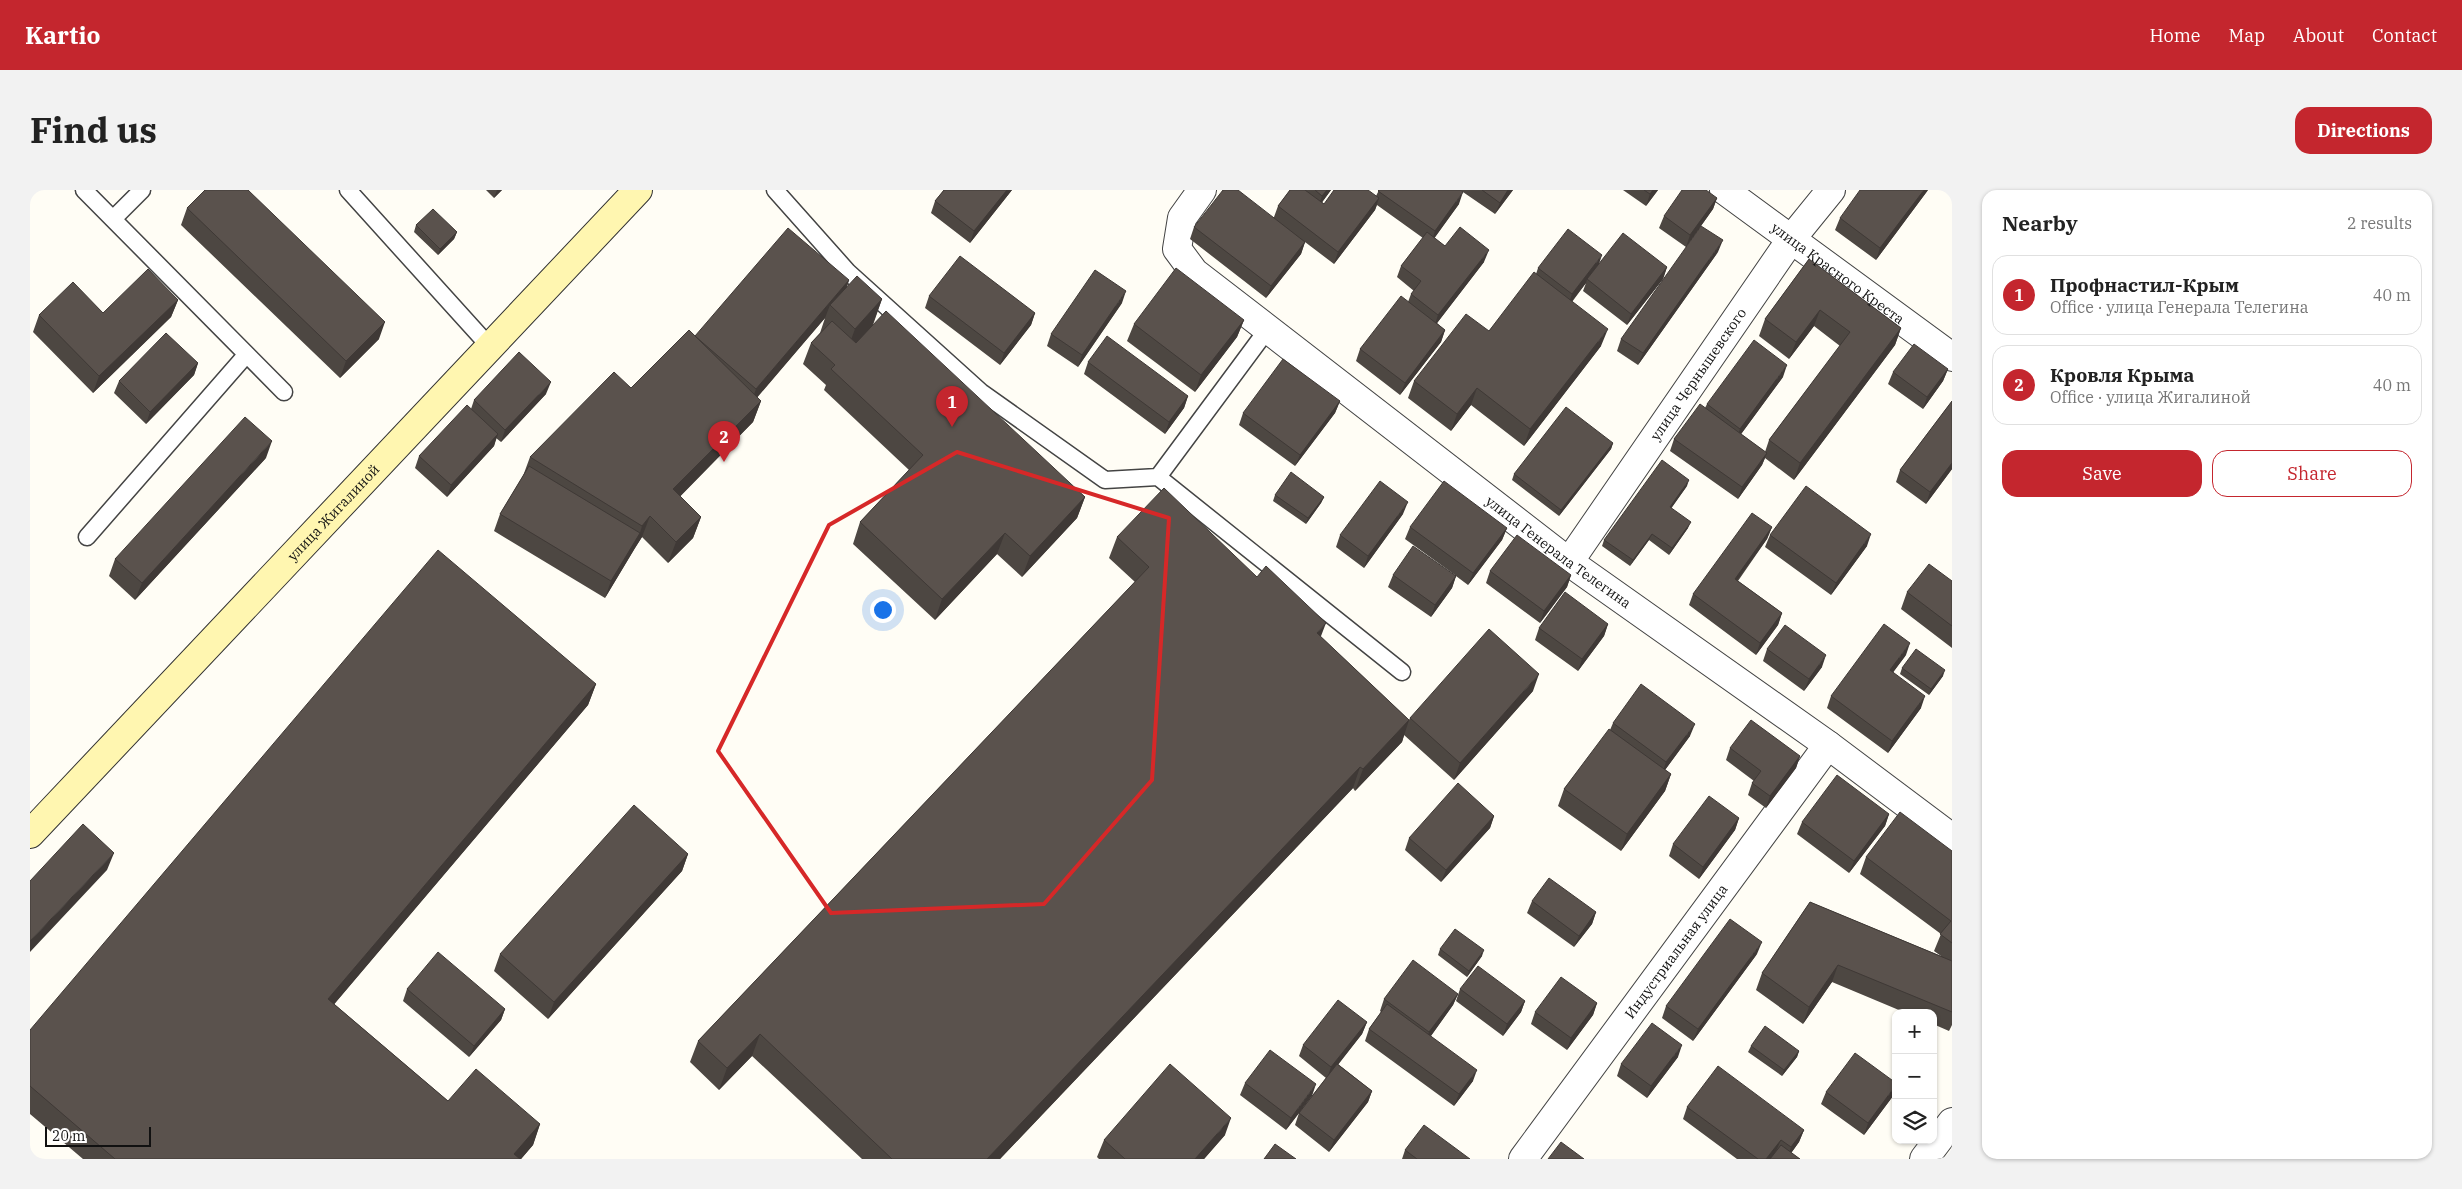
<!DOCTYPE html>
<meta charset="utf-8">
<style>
body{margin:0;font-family:"IBM Plex Serif",serif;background:#f2f2f2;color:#222}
.controls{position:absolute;right:15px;bottom:15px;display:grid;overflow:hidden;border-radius:10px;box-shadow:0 1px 4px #0004}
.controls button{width:45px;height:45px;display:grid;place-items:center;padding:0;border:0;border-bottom:1px solid #e0e0e0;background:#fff;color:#222;font:25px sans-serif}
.scale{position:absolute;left:15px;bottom:12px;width:106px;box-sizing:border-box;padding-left:5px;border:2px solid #111;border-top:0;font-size:14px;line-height:18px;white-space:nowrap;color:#111;-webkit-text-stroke:4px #fff;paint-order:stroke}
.you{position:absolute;left:852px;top:419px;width:18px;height:18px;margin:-12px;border:4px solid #fff;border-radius:50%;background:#1a73e8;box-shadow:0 0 0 8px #1a73e833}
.badge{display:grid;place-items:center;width:32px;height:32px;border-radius:50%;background:#c4262e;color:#fff;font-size:16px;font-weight:700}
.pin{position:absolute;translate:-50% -41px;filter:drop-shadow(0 1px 2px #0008)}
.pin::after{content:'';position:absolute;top:26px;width:18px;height:15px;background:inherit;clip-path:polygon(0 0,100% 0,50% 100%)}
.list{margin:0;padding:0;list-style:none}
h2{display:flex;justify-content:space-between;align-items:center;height:65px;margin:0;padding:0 20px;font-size:21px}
h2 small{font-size:16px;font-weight:400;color:#767676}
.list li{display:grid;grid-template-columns:32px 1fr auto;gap:15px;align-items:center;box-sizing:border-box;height:80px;margin:0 10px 10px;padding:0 10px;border:1px solid #e0e0e0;border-radius:15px}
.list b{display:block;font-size:19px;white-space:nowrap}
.list p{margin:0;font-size:16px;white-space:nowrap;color:#767676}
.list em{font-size:16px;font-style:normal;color:#767676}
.actions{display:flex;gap:10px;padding:15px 20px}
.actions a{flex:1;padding:11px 0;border:1px solid #c4262e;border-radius:15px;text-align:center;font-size:18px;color:#c4262e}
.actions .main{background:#c4262e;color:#fff}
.icon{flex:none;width:28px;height:28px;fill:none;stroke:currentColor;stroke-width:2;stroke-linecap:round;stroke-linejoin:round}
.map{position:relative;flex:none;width:1922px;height:969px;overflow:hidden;border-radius:15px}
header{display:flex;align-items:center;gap:30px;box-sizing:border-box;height:70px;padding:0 25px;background:#c4262e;color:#fff}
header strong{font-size:24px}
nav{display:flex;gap:28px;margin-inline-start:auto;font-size:18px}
.intro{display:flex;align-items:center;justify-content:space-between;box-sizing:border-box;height:120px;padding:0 30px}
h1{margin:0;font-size:35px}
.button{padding:12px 22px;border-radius:15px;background:#c4262e;color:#fff;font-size:18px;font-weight:700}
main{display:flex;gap:30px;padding:0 30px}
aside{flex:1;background:#fff;border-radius:15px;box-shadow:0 1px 4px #0004}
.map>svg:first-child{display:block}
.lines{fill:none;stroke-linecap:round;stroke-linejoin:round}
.lane-casing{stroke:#444;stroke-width:19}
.street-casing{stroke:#444;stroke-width:30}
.secondary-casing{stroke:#333;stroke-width:30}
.lane{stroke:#fff;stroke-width:16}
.street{stroke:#fff;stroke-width:28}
.secondary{stroke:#fff6b0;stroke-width:28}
.wall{fill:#4d4742}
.shaded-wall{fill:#3f3936}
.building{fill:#5a524d;stroke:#3f3936}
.marked{fill:none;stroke:#d62828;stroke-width:4;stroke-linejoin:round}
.labels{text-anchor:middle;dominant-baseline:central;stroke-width:5;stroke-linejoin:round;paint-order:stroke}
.street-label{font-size:14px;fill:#111;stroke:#fff}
</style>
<header>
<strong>Kartio</strong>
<nav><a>Home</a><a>Map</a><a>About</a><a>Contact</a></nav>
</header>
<div class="intro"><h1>Find us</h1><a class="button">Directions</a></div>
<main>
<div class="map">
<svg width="1922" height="969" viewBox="0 0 1922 969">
<rect width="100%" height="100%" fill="#fffdf5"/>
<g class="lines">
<g class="lane-casing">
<path id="lane" d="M54,0L254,202
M318,0L460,157
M745,0L818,82L951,202L1075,290L1128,287L1372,482
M83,29L112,0
M1128,287L1237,140
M57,347L216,165"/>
</g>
<g class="street-casing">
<g id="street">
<path id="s1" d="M1172,0L1152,28L1147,59L1164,82L1539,372L1798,555L1922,648"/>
<path id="s2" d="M1694,0L1922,167"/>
<path id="s3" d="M1539,372L1762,48L1801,0"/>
<path id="s4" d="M1493,969L1798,555"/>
<path d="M1894,969L1922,932"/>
</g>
</g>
<g class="secondary-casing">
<g id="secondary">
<path id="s5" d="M0,644L608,0"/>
</g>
</g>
<use href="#lane" class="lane"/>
<use href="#street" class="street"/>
<use href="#secondary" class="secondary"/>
</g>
<path class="wall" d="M456,0H472L464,8Z
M914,0H982L940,53L901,23L905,11Z
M1260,0H1301L1292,12L1294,14L1346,6L1349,0L1429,14L1404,48L1415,56L1454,72L1407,133L1415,140L1411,152L1370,205L1326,171L1330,159L1378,112L1381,104L1384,101L1367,87L1371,76L1393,48L1347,15L1345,20L1304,74L1275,52L1271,64L1236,108L1160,49L1164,37L1244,27L1248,16Z
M1430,0H1483L1465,24Z
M1593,0H1628L1616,16Z
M1898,0L1846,70L1805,40L1810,28Z
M1687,8L1683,19L1656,57L1629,38L1634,26Z
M157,18L349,149L310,188L151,35Z
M386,35L427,42L424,49L408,65L384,42Z
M1688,62L1608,175L1587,161L1591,149Z
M1779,69L1871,138L1865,155L1764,290L1735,268L1732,275L1708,309L1640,261L1644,249L1675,218L1677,214L1753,187L1711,244L1735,262L1739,250L1810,156L1784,136L1759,169L1729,146L1735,129Z
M1569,73L1637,77L1633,89L1597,135L1553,101L1556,93L1542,112L1571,156L1494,256L1441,215L1421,241L1378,208L1384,191L1459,141L1506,84L1508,78Z
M819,90L817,97L852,109L843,135L1055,307L1047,328L992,387L967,364L905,430L823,354L830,332L879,280L794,200L796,195L773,174L781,153L790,143L795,128L727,207L731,211L723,232L650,306L671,327L663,348L638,373L612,347L605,358L575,408L464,341L470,324L493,286L500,267L601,198L665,146Z
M899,106L1005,123L1001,135L970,175L895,118Z
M148,110L141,127L63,203L3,142L9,125L73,123Z
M1092,113L1048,177L1017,156L1021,144Z
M1214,130L1207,147L1165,202L1097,151L1104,134Z
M1058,172L1158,206L1154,218L1135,244L1054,184Z
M168,173L164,185L116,234L84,203L89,191Z
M1918,179L1913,191L1893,219L1858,194L1863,182Z
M516,204L471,252L466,248L464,256L417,307L385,278L389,266L441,219L444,210Z
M1310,211L1305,223L1265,276L1209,235L1213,223Z
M1922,211V279L1896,314L1866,292L1870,280Z
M1583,253L1581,259L1529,326L1482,290L1484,284Z
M236,268L105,410L79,386L85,369Z
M1657,296L1641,318L1658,338L1639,365L1619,350L1600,376L1572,356L1574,350Z
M1245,305L1294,307L1291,313L1276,334L1243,311Z
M1373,324L1334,378L1306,357L1310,345Z
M1380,337L1477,338L1472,350L1438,395L1426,386L1422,398L1401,427L1358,397L1363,385H1425L1375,349Z
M1742,337L1737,349L1708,391L1752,423L1748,435L1726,465L1659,415L1663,404Z
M1740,345L1837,356L1801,405L1735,357Z
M1087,347L1291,447L1379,530L1380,528L1503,501L1424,590L1374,545L1372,552L1325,601L1323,598L970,969H832L722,866L689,900L660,872L668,851L1105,392L1079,368Z
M1460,381L1541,385L1537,397L1510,433L1456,393Z
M1922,391V458L1871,419L1877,402Z
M1578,434L1574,446L1548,481L1505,450L1509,438Z
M1737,459L1792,477L1774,501L1733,471Z
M1876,465L1863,482L1891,518L1858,563L1797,518L1801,506Z
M1872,478L1913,486L1899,505L1870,484Z
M566,494L558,515L304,814L418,911L510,934L503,955L491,969H53L0,924V840Z
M1583,533L1660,546L1635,580L1641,584L1635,601L1591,661L1528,616L1534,599L1580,540Z
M1700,558L1770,566L1766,578L1736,618L1718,605L1722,593L1724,591L1696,570Z
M1859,624L1855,636L1819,683L1767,644L1772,632Z
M1464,626L1460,638L1411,692L1375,660L1379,648Z
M1709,628L1705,640L1669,689L1639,666L1643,654Z
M1922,661V835L1919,841L1903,834V823H1876L1802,792L1773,834L1726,800L1732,783L1780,712L1911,766L1904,761L1911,744L1830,684L1836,667Z
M658,664L652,681L518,829L464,781L470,764Z
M1502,711L1566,722L1562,734L1544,757L1497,723Z
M1410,759L1452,766L1437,787L1408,765Z
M1727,764L1663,851L1632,828L1636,816Z
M377,799L475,819L471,830L439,867L373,811Z
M1430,799L1495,811L1491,822L1473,846L1426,811Z
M1428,804L1423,815L1401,846L1443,891L1424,916L1335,851L1339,839L1351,822L1350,821L1354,809Z
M1567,813L1563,825L1537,860L1501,834L1505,822Z
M1337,832L1332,844L1308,874L1342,901L1338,912L1299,962L1265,935L1269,923L1256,940L1210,905L1215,893L1271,920L1296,888L1269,866L1273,855Z
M1721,856L1769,861L1767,867L1752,886L1718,862Z
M1648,867L1617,908L1587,886L1591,874Z
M1796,902L1863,906L1834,945L1791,914Z
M1657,917L1774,940L1769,952L1761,963L1770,969H1707L1653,929Z
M1195,945L1174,969H1069L1067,967L1074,950Z
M1375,960L1440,969H1372Z"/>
<path class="shaded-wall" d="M467,0H472L464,8Z
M977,0H982L940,53L944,41Z
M1297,0H1301L1288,18L1292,6Z
M1478,0H1483L1465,24L1470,13Z
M1623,0H1628L1616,16L1620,4Z
M1894,0H1898L1846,70L1850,58Z
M1433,2L1429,14L1401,53L1405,41Z
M1349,8L1345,20L1304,74L1308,62Z
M1687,8L1683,19L1656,57L1660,45Z
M427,42L424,49L408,65L410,59Z
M1693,50L1688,62L1608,175L1613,163Z
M1275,52L1271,64L1236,108L1241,96Z
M1459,60L1454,72L1404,137L1408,125Z
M1572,65L1568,77L1557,89L1556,93L1538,116L1542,104Z
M1637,77L1633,89L1597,135L1601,124Z
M819,90L813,107L800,115L795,128L720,216L726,199Z
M1096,101L1092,113L1048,177L1052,165Z
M852,109L842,136L815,166L825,139Z
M148,110L141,127L63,203L69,186Z
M1790,120L1784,136L1759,169L1766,152Z
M1005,123L1001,135L970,175L974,163Z
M1214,130L1207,147L1165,202L1171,185Z
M355,132L349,149L310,188L316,171Z
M1871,138L1865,155L1764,290L1770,273Z
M1578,139L1571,156L1494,256L1500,239Z
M1415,140L1411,152L1370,205L1375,193Z
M168,173L164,185L116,234L120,222Z
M1757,175L1753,187L1706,251L1710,239Z
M1918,179L1913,191L1893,219L1897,207Z
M521,192L516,204L471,252L475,240Z
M1447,198L1441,215L1421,241L1427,224Z
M1158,206L1154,218L1135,244L1139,232Z
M731,211L723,232L636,321L643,299Z
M1310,211L1305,223L1265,276L1270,265Z
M468,244L464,256L417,307L421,295Z
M242,251L236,268L105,410L112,393Z
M1583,253L1581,259L1529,326L1531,320Z
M1737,263L1732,275L1708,309L1712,297Z
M1922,273V279L1896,314L1900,302Z
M1659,290L1657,296L1638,323L1640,317Z
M1055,307L1047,328L992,387L1000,366Z
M1294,307L1291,313L1276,334L1278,328Z
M1378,312L1373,324L1334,378L1338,366Z
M620,326L612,347L605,358L575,408L581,391L610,343L612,336Z
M671,327L663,348L638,373L646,352Z
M1661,332L1658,338L1639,365L1642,358Z
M1742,337L1737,349L1700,400L1705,389Z
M1477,338L1472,350L1438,395L1443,383Z
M975,343L967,364L905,430L912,409Z
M1622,344L1619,350L1600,376L1603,370Z
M1841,344L1837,356L1801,405L1806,393Z
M1541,385L1537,397L1510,433L1514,421Z
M1426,386L1422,398L1401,427L1405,415Z
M1752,423L1748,435L1726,465L1730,453Z
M1296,433L1288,454L1287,443Z
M1578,434L1574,446L1548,481L1552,469Z
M1880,453L1876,465L1856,492L1860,480Z
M1796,465L1792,477L1774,501L1779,489Z
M1915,480L1913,486L1899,505L1901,499Z
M1509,484L1503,501L1424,590L1430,573Z
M566,494L558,515L290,831L298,809Z
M1895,506L1891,518L1858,563L1862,551Z
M1379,530L1372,552L1325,601L1333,579Z
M1665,534L1660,546L1632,584L1636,572Z
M1770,566L1766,578L1736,618L1740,606Z
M1330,577L1323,598L970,969H957Z
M1641,584L1635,601L1591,661L1597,644Z
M1859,624L1855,636L1819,683L1824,671Z
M1464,626L1460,638L1411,692L1416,680Z
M1709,628L1705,640L1669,689L1673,677Z
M84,663L77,680L0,762V751Z
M658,664L652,681L518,829L524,812Z
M1566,722L1562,734L1544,757L1549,746Z
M1732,752L1727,764L1663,851L1668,839Z
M1454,760L1452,766L1437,787L1439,781Z
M1808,775L1802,792L1773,834L1779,817Z
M1428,804L1423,815L1395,854L1399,842Z
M1495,811L1491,822L1473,846L1477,834Z
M1567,813L1563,825L1537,860L1541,848Z
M475,819L471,830L439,867L444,856Z
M1337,832L1332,844L1297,889L1301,877Z
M730,844L722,866L689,900L697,878Z
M1652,855L1648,867L1617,908L1621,896Z
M1769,861L1767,867L1752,886L1754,880Z
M1447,880L1443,891L1424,916L1429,904Z
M1286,894L1282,906L1256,940L1261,928Z
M1866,895L1863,906L1834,945L1838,933Z
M1342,901L1338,912L1299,962L1304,950Z
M1201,928L1195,945L1174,969H1165Z
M510,934L503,955L491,969H482L484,964Z
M1774,940L1769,952L1757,969L1761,957Z
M1751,950L1746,961L1741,969H1736Z"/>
<path class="building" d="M175,0H218L355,132L316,171L157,18Z
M914,0H977L944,41L905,11Z
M1193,0H1208L1275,52L1241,96L1164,37Z
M1260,0H1275L1294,14L1304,0H1338L1349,8L1308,62L1248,16Z
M1285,0H1297L1292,6Z
M1349,0H1430L1433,2L1405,41L1348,1Z
M1452,0H1478L1470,13Z
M1614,0H1623L1620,4Z
M1652,0H1676L1687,8L1660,45L1634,26Z
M1830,0H1894L1850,58L1810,28Z
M403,19L427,42L410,59L386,35Z
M1671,36L1693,50L1613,163L1591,149Z
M1430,37L1459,60L1408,125L1381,104L1391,91L1371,76L1397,42L1415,56Z
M758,38L819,90L726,199L665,146Z
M1538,39L1572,65L1542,104L1508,78Z
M1593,43L1637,77L1601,124L1557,89Z
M930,66L1005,123L974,163L899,106Z
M1779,69L1871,138L1770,273L1739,250L1820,142L1790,120L1766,152L1735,129Z
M1146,78L1214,130L1171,185L1104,134Z
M118,79L148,110L69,186L9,125L43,92L73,123Z
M1065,80L1096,101L1052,165L1021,144Z
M1504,82L1578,139L1500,239L1447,198L1427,224L1384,191L1436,124L1459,141Z
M827,86L852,109L825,139L800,115Z
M1371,106L1415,140L1375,193L1330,159Z
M856,121L1055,307L1000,366L975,343L912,409L830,332L893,265L801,179L805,175L781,153L802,131L826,153Z
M659,140L731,211L643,299L671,327L646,352L620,326L612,336L500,267L584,182L601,198Z
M136,143L168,173L120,222L89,191Z
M1077,146L1158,206L1139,232L1058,172Z
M1724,150L1757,175L1710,239L1677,214Z
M1884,154L1918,179L1897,207L1863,182Z
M489,162L521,192L475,240L444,210Z
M1253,169L1310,211L1270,265L1213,223Z
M1922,211V273L1900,302L1870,280Z
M1670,214L1737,263L1712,297L1644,249Z
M437,215L468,244L421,295L389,266Z
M1536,217L1583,253L1531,320L1484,284Z
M215,227L242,251L112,393L85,369Z
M1632,270L1659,290L1640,317L1661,332L1642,358L1622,344L1603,370L1574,350Z
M499,276L610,343L581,391L470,324Z
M1261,282L1294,307L1278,328L1245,305Z
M1350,291L1378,312L1338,366L1310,345Z
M1414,291L1477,338L1443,383L1380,337Z
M1776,296L1841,344L1806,393L1740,345Z
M1134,298L1227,387L1236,376L1296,433L1287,443L1379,530L1333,579L1330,577L957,969H862L730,844L697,878L668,851L1119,377L1087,347Z
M1722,323L1742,337L1705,389L1752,423L1730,453L1663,404Z
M1487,345L1541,385L1514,421L1460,381Z
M1383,356L1426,386L1405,415L1363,385Z
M408,360L566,494L298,809L418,911L446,879L510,934L484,964L490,969H85L0,896V840Z
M1899,374L1922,391V436L1877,402Z
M1535,402L1578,434L1552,469L1509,438Z
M1854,434L1880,453L1860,480L1895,506L1862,551L1801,506Z
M1755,435L1796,465L1779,489L1737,459Z
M1459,439L1509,484L1430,573L1380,528Z
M1886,459L1915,480L1901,499L1872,478Z
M1611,494L1665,534L1636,572L1583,533Z
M1721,530L1770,566L1740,606L1722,593L1731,581L1700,558Z
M1579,539L1641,584L1597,644L1534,599Z
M1807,585L1859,624L1824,671L1772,632Z
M1428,593L1464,626L1416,680L1379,648Z
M1679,606L1709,628L1673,677L1643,654Z
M604,615L658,664L524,812L470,764Z
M1870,622L1922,661V753L1910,744L1921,731L1836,667Z
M53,634L84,663L0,751V691Z
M1519,688L1566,722L1549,746L1502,711Z
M1780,712L1922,771V822L1808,775L1779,817L1732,783Z
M1700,729L1732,752L1668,839L1636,816Z
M1425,739L1454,760L1439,781L1410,759Z
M408,762L475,819L444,856L377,799Z
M1383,770L1428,804L1399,842L1354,809Z
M1448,776L1495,811L1477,834L1430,799Z
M1531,787L1567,813L1541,848L1505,822Z
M1308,810L1337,832L1301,877L1273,855Z
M1357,814L1447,880L1429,904L1339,839Z
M1622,833L1652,855L1621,896L1591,874Z
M1735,836L1769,861L1754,880L1721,856Z
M1240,860L1286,894L1261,928L1215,893Z
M1825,863L1866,893V895L1838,933L1796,902Z
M1140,874L1201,928L1165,969H1095L1074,950Z
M1307,874L1342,901L1304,950L1269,923Z
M1688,876L1774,940L1761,957L1751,950L1736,969H1728L1657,917Z
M1394,935L1440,969H1387L1375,960Z
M1531,952L1554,969H1518Z
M1245,954L1266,969H1234Z
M1751,955L1770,969H1740Z"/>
<path class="marked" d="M927,262L1139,328L1122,590L1014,714L801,723L688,561L799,335Z"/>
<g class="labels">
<g class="street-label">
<text stroke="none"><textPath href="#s2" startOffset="141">улица Красного Креста</textPath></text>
<text stroke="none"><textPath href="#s3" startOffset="228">улица Чернышевского</textPath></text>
<text stroke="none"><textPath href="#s5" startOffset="442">улица Жигалиной</textPath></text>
<text stroke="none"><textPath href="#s1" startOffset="554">улица Генерала Телегина</textPath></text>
<text stroke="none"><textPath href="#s4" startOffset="258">Индустриальная улица</textPath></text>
</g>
</g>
</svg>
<div class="controls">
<button>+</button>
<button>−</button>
<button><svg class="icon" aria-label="layers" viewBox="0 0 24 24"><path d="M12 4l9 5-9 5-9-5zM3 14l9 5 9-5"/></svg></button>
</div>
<div class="scale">20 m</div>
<div class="you"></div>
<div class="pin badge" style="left:922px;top:237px">1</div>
<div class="pin badge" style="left:694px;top:272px">2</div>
</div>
<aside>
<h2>Nearby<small>2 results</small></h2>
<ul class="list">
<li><span class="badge">1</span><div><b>Профнастил-Крым</b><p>Office · улица Генерала Телегина</p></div><em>40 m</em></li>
<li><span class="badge">2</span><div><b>Кровля Крыма</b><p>Office · улица Жигалиной</p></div><em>40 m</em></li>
</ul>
<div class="actions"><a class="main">Save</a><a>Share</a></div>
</aside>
</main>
